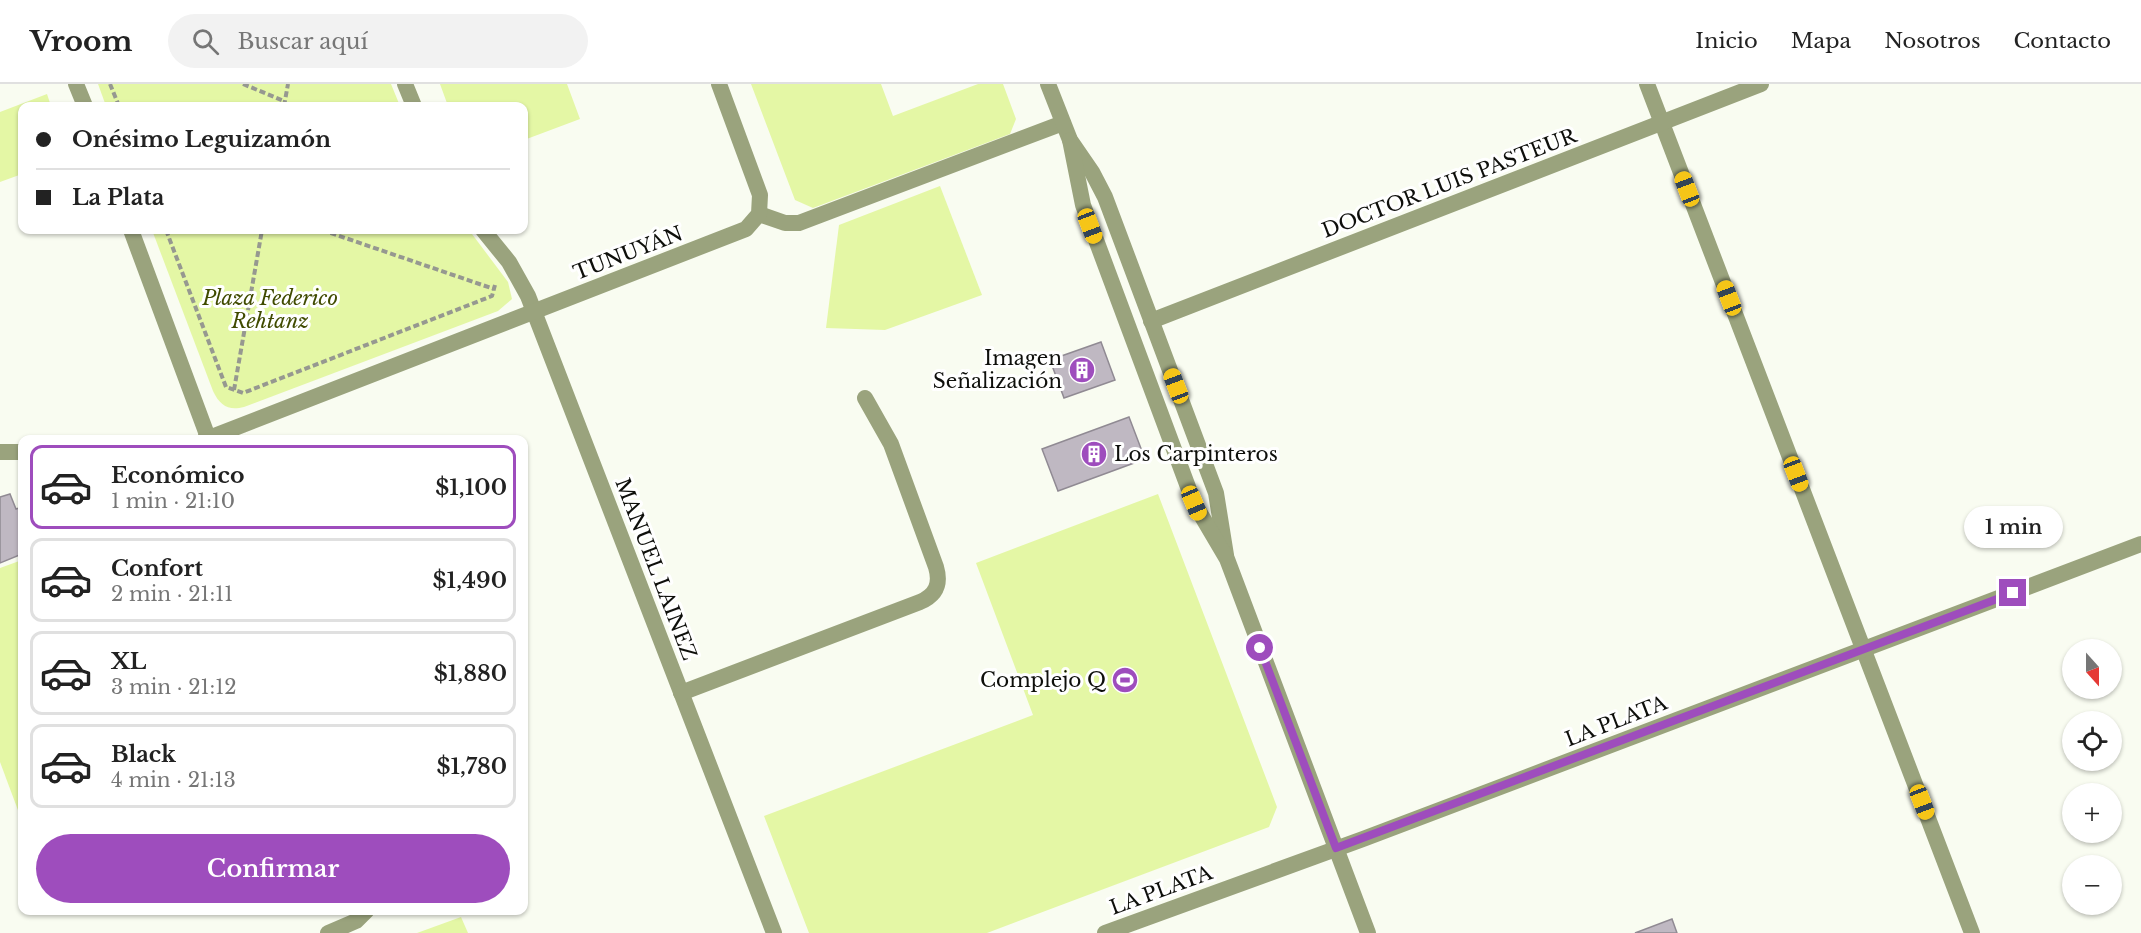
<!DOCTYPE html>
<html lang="es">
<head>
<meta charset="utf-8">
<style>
	body { margin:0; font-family:"Libre Baskerville",serif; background:#f2f2f2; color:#222; height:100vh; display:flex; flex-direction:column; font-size:22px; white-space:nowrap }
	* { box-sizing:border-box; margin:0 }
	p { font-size:20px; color:#767676 }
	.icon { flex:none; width:33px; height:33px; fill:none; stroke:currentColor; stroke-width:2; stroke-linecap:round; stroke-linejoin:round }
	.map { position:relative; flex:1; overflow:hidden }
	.drawer { position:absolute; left:18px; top:351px; width:510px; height:480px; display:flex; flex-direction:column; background:#fff; border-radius:12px; box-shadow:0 2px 4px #0004 }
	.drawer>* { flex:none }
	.top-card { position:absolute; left:18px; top:18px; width:510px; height:132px; border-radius:12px; box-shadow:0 2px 4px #0004; display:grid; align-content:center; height:132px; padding:0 18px; background:#fff }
	.needle { width:39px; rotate:159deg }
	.controls { position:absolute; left:2062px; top:555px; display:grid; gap:12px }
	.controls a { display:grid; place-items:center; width:60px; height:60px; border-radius:50%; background:#fff; box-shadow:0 2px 4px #0004; font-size:30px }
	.end { position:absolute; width:27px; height:27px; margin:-14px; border:8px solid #9e4dbd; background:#fff; box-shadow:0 0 0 3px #fff }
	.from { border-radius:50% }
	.bubble { position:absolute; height:42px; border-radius:21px; background:#fff; box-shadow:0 2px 4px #0004; font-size:20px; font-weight:600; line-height:42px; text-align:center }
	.car { position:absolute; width:18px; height:36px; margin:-18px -9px; border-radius:8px; box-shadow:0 0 4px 2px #0007; background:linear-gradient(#f5c518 24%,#345 0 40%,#f5c518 0 76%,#345 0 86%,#f5c518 0) }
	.top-card b { display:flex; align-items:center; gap:21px; height:57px; font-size:22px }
	.top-card b+b { border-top:2px solid #e0e0e0 }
	.top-card i { width:15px; height:15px; background:#222 }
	ul { padding:10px 0 0; list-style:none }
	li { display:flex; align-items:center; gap:18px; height:84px; margin:0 12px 9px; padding:0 6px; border:3px solid #e0e0e0; border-radius:12px }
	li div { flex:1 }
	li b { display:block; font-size:22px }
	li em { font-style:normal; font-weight:600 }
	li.active { border-color:#9e4dbd }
	li>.icon { width:54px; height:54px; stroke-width:1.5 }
	.primary-button { display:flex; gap:12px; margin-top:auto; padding:12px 18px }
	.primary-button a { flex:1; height:69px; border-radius:36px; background:#9e4dbd; color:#fff; font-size:24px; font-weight:600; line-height:69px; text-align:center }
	header { display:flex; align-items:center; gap:36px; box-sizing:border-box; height:84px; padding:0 30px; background:#fff; border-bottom:2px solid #e0e0e0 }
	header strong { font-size:28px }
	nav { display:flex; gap:33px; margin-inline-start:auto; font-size:21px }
	.search { width:420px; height:54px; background:#f2f2f2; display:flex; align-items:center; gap:15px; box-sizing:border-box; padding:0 21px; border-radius:33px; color:#767676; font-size:22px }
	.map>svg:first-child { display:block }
	.green { fill:#e4f7a5 }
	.building { fill:#bfb8c2; stroke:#908a93; stroke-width:1.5 }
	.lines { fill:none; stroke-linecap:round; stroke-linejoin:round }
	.path { stroke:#969890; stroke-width:4; stroke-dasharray:6 3; stroke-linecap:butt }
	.pedestrian { stroke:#9aa37d; stroke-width:16 }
	.minor { stroke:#9aa37d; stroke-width:16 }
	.tertiary { stroke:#9aa37d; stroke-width:16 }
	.route { stroke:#9e4dbd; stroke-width:8 }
	.labels { text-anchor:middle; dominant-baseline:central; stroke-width:6; stroke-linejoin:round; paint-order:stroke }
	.street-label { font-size:20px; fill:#0e0f0b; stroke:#fff }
	.park-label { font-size:20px; font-style:italic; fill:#404b00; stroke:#fff }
	.poi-label { font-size:20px; fill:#0e0f0b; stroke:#fff; text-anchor:end }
</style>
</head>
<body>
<header>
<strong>Vroom</strong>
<div class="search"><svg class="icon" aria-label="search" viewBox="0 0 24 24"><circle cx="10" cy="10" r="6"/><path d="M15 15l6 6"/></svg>Buscar aquí</div>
<nav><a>Inicio</a><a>Mapa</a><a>Nosotros</a><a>Contacto</a></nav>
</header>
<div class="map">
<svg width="2141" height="849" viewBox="0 0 2141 849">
	<rect width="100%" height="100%" fill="#f9fcf1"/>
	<g class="green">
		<polygon points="98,0 391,0 400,22 106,22"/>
		<polygon points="440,0 567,0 580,35 524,56 524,22 448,22"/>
		<polygon points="751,0 881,0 893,32 978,0 1003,0 1016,35 1010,50 813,124 795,116"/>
		<polygon points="47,10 51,22 22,22 22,90 0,98 0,28"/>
		<polygon points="940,102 982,211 885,246 826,244 839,141"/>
		<path d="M152,146H469L508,198L512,215L498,227L244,323C229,327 220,322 213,307Z"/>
		<polygon points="1158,410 1277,723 1269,743 987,849 809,849 764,732 1033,631 976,479"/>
		<polygon points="22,476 22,737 0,678 0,484"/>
		<polygon points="461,833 468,849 417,849"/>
	</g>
	<g class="building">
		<polygon points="1101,258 1115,296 1064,314 1050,276"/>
		<polygon points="1129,333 1145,375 1058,407 1042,365"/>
		<polygon points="10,410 16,425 22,423 22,470 0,479 0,413"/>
		<polygon points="1672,835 1677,849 1635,849"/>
	</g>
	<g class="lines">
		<g class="path">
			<polyline points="110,0 119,22"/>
			<polyline points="243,0 284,17"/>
			<polyline points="284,22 288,0"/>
			<polyline points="166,146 226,303 243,309 492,212 495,201"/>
			<polyline points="322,146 494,205"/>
			<polyline points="234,306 262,146"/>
		</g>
		<polyline class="pedestrian" points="759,130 785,139 799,139 1063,39"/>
		<g class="minor">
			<polyline points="76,0 85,22"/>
			<polyline points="405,0 414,22"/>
			<polyline points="1647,0 1972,849"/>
			<polyline points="131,146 209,356"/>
			<polyline points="483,146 509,178 528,212 774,849"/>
			<polyline points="1151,237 1761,0"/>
			<polyline points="204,356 746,145 759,130 760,111 719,0"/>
			<polyline points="0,368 22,368"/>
			<path d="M681,609L920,518C936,511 941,500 936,483L891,360L865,314"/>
			<polyline points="328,849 356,837 367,826"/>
			<polyline points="1105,849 1363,755 2141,460"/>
		</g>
		<g class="tertiary">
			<polyline points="1048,0 1070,56 1092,88 1105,113 1216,409 1226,471"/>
			<polyline points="1070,56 1083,121 1194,419 1227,475 1368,849"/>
		</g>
	</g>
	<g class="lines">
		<polyline class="route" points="1260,564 1336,764 2013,509"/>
	</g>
	<defs>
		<symbol id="building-disc" viewBox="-11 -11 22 22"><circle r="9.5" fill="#9e4dbd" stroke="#fff"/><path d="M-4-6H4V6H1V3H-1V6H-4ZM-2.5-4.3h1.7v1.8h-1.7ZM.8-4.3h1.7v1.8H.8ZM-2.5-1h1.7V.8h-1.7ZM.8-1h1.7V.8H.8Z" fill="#fff"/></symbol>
		<symbol id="stadium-disc" viewBox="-11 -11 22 22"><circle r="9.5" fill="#9e4dbd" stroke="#fff"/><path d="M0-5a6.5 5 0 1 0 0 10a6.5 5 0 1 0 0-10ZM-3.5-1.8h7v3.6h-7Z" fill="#fff"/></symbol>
	</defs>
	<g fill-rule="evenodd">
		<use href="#building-disc" x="1067" y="271" width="30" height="30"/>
		<use href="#building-disc" x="1079" y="355" width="30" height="30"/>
		<use href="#stadium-disc" x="1110" y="581" width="30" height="30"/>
	</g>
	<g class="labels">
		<g class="street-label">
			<text transform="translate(1449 99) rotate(-21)">DOCTOR LUIS PASTEUR</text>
			<text transform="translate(628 169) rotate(-21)">TUNUYÁN</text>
			<text transform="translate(656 485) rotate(69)">MANUEL LAINEZ</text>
			<text transform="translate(1616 637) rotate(-21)">LA PLATA</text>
			<text transform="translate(1161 806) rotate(-20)">LA PLATA</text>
		</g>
		<g class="park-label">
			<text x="270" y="214">Plaza Federico<tspan x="270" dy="23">Rehtanz</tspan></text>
		</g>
		<g class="poi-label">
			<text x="1062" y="274">Imagen<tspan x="1062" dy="23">Señalización</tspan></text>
			<text x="1114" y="370" text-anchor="start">Los Carpinteros</text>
			<text x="1106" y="596">Complejo Q</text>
		</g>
	</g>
</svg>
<div class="controls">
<a><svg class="needle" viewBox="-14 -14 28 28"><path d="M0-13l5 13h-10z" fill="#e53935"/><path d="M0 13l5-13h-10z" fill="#767676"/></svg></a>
<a><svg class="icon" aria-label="locate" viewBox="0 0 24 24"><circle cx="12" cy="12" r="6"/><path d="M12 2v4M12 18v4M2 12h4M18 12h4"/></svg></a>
<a>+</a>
<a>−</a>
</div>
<i class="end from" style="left:1260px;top:564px"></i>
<i class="end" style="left:2013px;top:509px"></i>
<div class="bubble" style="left:1964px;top:422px;width:99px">1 min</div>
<i class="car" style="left:1687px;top:105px;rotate:339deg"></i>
<i class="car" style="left:1090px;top:142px;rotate:159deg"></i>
<i class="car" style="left:1729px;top:214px;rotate:339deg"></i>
<i class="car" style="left:1176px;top:302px;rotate:339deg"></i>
<i class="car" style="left:1796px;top:390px;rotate:159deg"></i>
<i class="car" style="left:1194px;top:419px;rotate:157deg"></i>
<i class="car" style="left:1922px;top:718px;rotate:159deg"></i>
<div class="top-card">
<b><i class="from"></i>Onésimo Leguizamón</b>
<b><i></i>La Plata</b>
</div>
<section class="drawer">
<ul>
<li class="active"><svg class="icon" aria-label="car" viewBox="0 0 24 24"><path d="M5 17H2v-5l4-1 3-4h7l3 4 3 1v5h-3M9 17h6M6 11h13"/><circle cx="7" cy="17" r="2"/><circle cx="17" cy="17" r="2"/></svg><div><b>Económico</b><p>1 min · 21:10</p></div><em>$1,100</em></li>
<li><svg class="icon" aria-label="car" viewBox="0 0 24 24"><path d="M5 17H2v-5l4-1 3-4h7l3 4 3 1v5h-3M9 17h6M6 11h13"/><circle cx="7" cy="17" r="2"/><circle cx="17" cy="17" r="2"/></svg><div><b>Confort</b><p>2 min · 21:11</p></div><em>$1,490</em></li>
<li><svg class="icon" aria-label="car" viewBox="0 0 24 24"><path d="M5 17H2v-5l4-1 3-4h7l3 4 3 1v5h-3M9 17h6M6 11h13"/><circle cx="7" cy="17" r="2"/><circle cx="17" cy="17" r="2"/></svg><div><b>XL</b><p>3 min · 21:12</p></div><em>$1,880</em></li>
<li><svg class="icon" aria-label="car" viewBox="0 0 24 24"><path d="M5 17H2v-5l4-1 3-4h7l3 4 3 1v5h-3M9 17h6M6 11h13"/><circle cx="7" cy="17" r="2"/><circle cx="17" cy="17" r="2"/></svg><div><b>Black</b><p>4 min · 21:13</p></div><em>$1,780</em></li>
</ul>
<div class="primary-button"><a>Confirmar</a></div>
</section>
</div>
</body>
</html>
